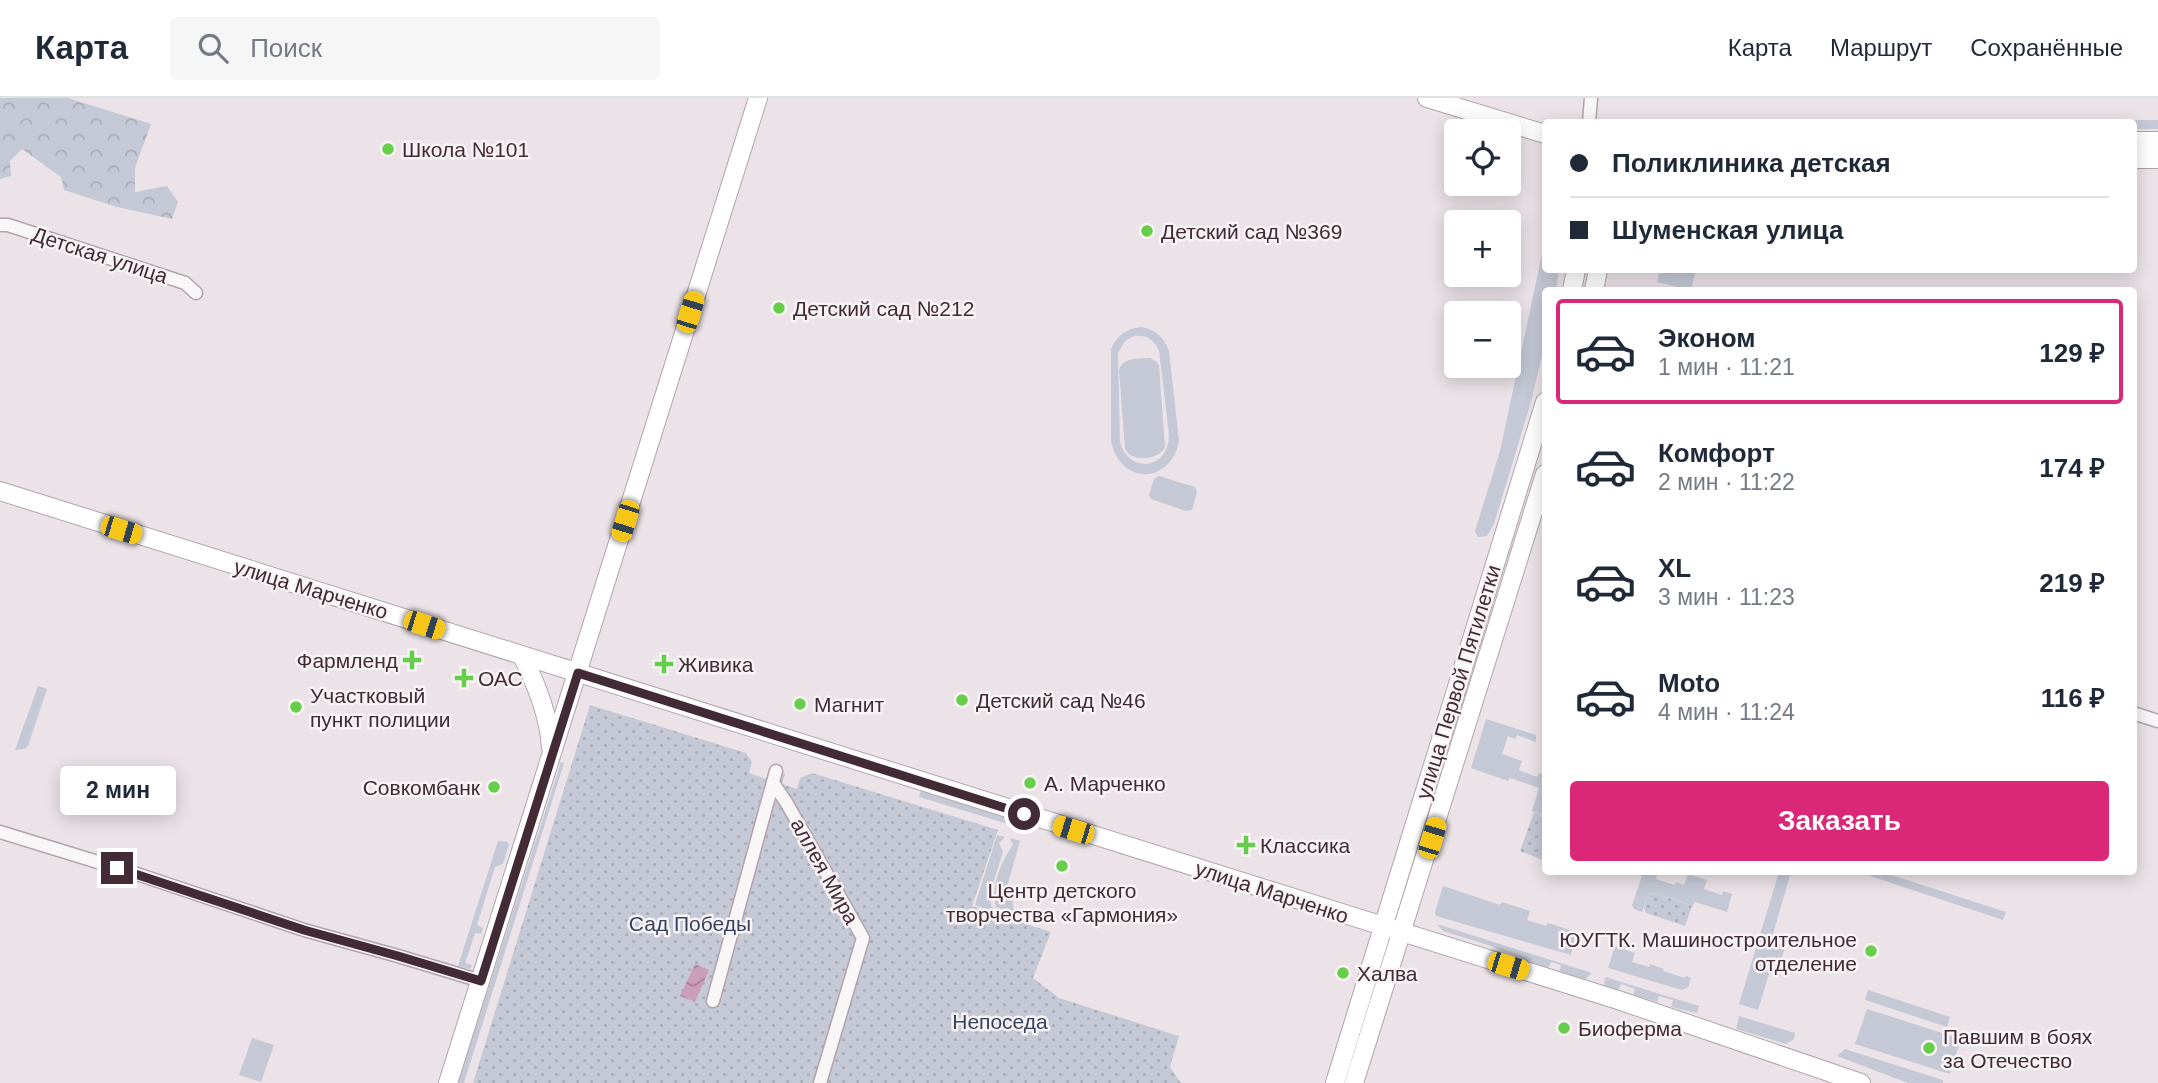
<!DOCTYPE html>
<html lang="ru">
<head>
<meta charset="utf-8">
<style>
	body { margin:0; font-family:Arial,sans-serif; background:#f6f6f7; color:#1f2937; height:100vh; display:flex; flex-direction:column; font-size:26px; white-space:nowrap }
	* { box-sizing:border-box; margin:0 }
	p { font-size:23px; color:#747a83 }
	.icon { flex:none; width:38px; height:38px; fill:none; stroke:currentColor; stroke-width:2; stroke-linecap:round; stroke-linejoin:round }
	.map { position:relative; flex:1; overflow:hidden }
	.details { position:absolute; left:1542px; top:189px; width:595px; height:588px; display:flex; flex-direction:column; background:#fff; border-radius:7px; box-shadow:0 4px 18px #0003 }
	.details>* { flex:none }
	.hud { position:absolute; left:1542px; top:21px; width:595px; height:154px; border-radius:7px; box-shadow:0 4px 18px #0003; display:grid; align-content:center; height:154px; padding:0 28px; background:#fff }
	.buttons { position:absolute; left:1444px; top:21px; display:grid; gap:14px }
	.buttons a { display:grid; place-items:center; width:77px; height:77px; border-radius:7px; background:#fff; box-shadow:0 4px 18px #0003; font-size:35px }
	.end { position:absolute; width:32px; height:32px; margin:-16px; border:9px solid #432b35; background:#fff; box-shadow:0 0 0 4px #fff }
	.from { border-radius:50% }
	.bubble { position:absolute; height:49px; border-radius:7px; background:#fff; box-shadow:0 4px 18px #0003; font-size:23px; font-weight:800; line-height:49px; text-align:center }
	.car { position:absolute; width:21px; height:42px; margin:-21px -10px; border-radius:9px; box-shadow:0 0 5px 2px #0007; background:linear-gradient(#f5c518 24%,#345 0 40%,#f5c518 0 76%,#345 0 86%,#f5c518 0) }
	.hud b { display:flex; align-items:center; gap:24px; height:66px; font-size:26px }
	.hud b+b { border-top:2px solid #e0e1e3 }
	.hud i { width:18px; height:18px; background:#1f2937 }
	ul { padding:12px 0 0; list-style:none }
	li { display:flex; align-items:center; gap:21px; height:105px; margin:0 14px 10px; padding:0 14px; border:4px solid transparent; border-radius:7px }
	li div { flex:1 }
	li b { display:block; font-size:26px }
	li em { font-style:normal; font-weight:800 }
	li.on { border-color:#db2777 }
	li>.icon { width:63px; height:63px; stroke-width:1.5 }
	.primary-button { display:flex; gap:14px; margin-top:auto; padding:14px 28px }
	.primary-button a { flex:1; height:80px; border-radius:7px; background:#db2777; color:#fff; font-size:28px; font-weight:800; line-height:80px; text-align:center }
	header { display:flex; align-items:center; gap:42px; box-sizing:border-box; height:98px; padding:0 35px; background:#fff; border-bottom:2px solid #e0e1e3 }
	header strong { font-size:33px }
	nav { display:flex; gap:38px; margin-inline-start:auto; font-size:24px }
	.search { width:490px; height:63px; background:#f6f6f7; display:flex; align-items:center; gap:18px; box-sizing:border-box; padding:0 24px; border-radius:7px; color:#747a83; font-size:26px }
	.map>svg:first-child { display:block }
	.green { fill:#c4c9d5; fill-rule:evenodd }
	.forest { fill:url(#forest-crowns) }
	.park { fill:url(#park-dots) }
	.water { fill:url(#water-waves) }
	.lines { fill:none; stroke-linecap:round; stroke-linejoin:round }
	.street-casing { stroke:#b2a4aa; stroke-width:15 }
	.secondary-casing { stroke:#b2a4aa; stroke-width:20 }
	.street { stroke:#f9f6f7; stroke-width:12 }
	.secondary { stroke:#fff; stroke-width:18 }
	.route { stroke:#432b35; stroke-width:9 }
	.poi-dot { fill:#66ce4a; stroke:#f8f3f5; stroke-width:2.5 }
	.labels { text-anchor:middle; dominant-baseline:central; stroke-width:5; stroke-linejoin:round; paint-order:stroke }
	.poi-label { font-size:21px; fill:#432b35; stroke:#f8f3f5; text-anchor:start }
	.street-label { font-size:21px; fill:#432b35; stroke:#f8f3f5 }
	.park-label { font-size:21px; fill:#38425f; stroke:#f8f3f5 }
</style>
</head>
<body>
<header>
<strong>Карта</strong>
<div class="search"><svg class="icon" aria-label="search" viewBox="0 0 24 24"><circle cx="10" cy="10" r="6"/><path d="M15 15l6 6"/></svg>Поиск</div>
<nav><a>Карта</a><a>Маршрут</a><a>Сохранённые</a></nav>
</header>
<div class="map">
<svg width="2158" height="985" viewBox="0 0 2158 985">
	<defs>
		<pattern id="forest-crowns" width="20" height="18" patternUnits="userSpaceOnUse" patternTransform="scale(1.75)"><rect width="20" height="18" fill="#c4c9d5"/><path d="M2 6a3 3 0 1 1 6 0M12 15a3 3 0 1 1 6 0" fill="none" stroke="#aaadb7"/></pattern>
		<pattern id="park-dots" width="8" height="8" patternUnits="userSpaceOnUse" patternTransform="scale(1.75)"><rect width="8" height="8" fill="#c4c9d5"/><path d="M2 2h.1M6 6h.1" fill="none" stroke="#aaadb7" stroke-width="1.8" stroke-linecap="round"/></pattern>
		<pattern id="water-waves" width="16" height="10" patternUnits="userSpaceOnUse" patternTransform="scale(1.75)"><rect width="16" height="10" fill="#ca9eb6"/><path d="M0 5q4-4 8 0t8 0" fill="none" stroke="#a68195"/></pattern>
	</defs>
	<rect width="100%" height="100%" fill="#ebe3e7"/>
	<g class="green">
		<polygon points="2158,22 2158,31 2133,31 2133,24 1671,23"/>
		<polygon points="1545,142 1545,172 1559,172 1556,192 1545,192 1545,245 1531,304 1494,426 1487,438 1478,439 1475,433 1500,353"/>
		<polygon points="1660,172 1696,172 1691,192 1657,184"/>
		<path d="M1141,229C1156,232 1164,239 1169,253L1179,342C1172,387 1119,388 1111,342V251C1117,237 1126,231 1141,229ZM1134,238C1146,237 1153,241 1159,252L1169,337C1169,371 1129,377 1120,344L1118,255L1125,243Z"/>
		<path d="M1150,260L1157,264L1159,268L1165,349C1159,362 1132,365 1125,351L1119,272C1123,259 1138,261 1150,260Z"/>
		<polygon points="1159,378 1195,389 1197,394 1192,412 1186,413 1151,401 1149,397 1154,381"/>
		<polygon points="38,588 47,591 28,648 25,651 15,652"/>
		<polygon points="1486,621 1536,637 1536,644 1517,637 1515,641 1508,638 1502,656 1522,663 1519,672 1537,679 1539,675 1545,677 1545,718 1532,713 1539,690 1510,680 1508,683 1471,670"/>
		<polygon points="561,664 564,665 464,985 458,985"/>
		<polygon points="921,693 1027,726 1025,731 919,699"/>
		<polygon points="997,737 1005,739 999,745 1003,754 990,795 991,807 996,815 975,807"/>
		<path d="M1010,740L1020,743L1007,789L1008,795L1012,798L1014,816L996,809C990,790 1002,761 1013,747Z"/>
		<polygon points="498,743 507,744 509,746 503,766 495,769 477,827 483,830 481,836 475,835 465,865 472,867 470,871 458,868"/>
		<polygon points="1635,774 1658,774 1656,781 1675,787 1676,784 1684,787 1688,776 1707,782 1704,791 1722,797 1723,793 1732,796 1727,814 1695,804 1693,808 1654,795 1648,796 1642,814 1634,811 1632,807 1642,778"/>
		<polygon points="1779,774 1791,774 1773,836 1788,841 1780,865 1773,863 1758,912 1739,906"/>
		<polygon points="1858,774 1882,774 2006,814 2003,822"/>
		<polygon points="1443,788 1500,807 1502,804 1530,813 1527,822 1546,828 1548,825 1576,834 1571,857 1436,818 1435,814"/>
		<polygon points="1437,826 1592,875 1585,881 1559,874 1561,867 1551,864 1548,871 1488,847 1443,833"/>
		<polygon points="1615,848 1635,855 1632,864 1649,869 1650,866 1664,871 1663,873 1685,880 1686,878 1691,880 1688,889 1682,892 1608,870"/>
		<polygon points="1605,879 1699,908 1697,915 1671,909 1673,902 1659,898 1657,904 1633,897 1635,891 1621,886 1618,893 1604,887"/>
		<polygon points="1868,892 1950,919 1947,929 1865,902"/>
		<polygon points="1867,911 1961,941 1950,976 1855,946"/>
		<polygon points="1739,918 1795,935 1794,941 1786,946 1736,931"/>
		<polygon points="252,940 274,947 261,984 239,977"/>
		<polygon points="1845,951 1943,982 1943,985 1908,985 1837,958"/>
	</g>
	<polygon class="forest" points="0,0 68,0 151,26 135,70 135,94 167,88 178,104 172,121 117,109 64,92 61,79 22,51 10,63 11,78 0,81"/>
	<g class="park">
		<polygon points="590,607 746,655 752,664 749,675 766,681 770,671 785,676 782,686 797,691 800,680 812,675 998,732 972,808 1051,834 1033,880 1059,900 1179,938 1170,969 1181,985 473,985"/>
		<polygon points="1534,714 1545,719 1545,763 1520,753"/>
		<polygon points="1654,795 1692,808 1685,828 1646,815 1644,810 1648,796"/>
	</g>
	<polygon class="water" points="695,866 709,872 695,904 680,898"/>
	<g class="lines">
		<defs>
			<g id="street">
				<polyline points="1589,24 1591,0"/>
				<polyline points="0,127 8,127 185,185 196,195"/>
				<polyline points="2133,615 2158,623"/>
				<polyline points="773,685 786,704 863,840 820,985"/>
				<polyline points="0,734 140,777 304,832 398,858 481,883"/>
				<polyline points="713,903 776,673"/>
			</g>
			<g id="secondary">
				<polyline points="1427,0 1545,36"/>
				<polyline points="2133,43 2158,43"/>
				<polyline points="2133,61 2158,61"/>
				<polyline points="1572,192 1576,172"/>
				<polyline points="1594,192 1598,172"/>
				<polyline points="0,393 1618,902 1861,985"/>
				<path d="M522,558C537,587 549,617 551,650"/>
				<polyline points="448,985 758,0"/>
				<polyline points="1335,985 1545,304"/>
				<polyline points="1354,985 1545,376"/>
			</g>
		</defs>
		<use href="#street" class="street-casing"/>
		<use href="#secondary" class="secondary-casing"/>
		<use href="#street" class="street"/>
		<use href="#secondary" class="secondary"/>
	</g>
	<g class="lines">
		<polyline class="route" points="117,770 304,832 398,858 481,883 578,575 1024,716"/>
	</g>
	<g class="poi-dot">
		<circle cx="388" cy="51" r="7"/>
		<circle cx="1147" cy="133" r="7"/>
		<circle cx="779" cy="210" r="7"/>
		<path d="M408.5 551.5h7v7h7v7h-7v7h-7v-7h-7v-7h7z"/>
		<path d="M660.5 555.5h7v7h7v7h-7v7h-7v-7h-7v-7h7z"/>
		<path d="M460.5 569.5h7v7h7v7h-7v7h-7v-7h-7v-7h7z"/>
		<circle cx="962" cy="602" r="7"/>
		<circle cx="800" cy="606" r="7"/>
		<circle cx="296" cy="609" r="7"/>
		<circle cx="1030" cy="685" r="7"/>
		<circle cx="494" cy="689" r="7"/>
		<path d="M1242.5 736.5h7v7h7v7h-7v7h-7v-7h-7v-7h7z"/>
		<circle cx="1062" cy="768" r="7"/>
		<circle cx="1871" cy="853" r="7"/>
		<circle cx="1343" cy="875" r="7"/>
		<circle cx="1564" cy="930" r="7"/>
		<circle cx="1929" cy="950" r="7"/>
	</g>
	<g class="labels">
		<g class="poi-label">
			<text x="402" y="51">Школа №101</text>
			<text x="1161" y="133">Детский сад №369</text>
			<text x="793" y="210">Детский сад №212</text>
			<text x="398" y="562" text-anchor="end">Фармленд</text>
			<text x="678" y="566">Живика</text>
			<text x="478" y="580">ОАС</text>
			<text x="310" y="597">Участковый<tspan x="310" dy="24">пункт полиции</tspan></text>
			<text x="976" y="602">Детский сад №46</text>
			<text x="814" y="606">Магнит</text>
			<text x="1044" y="685">А. Марченко</text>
			<text x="480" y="689" text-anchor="end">Совкомбанк</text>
			<text x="1260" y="747">Классика</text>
			<text x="1062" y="792" text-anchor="middle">Центр детского<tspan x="1062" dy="24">творчества «Гармония»</tspan></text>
			<text x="1857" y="841" text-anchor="end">ЮУГТК. Машиностроительное<tspan x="1857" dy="24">отделение</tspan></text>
			<text x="1357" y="875">Халва</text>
			<text x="1578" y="930">Биоферма</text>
			<text x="1943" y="938">Павшим в боях<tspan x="1943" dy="24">за Отечество</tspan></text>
		</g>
		<g class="street-label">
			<text transform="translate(100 157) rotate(18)">Детская улица</text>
			<text transform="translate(311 491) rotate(17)">улица Марченко</text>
			<text transform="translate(1458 584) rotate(-73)">улица Первой Пятилетки</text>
			<text transform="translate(825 773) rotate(61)">аллея Мира</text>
			<text transform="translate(1272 794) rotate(18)">улица Марченко</text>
		</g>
		<g class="park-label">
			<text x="690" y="825">Сад Победы</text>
			<text x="1000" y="923">Непоседа</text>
		</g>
	</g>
</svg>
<div class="buttons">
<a><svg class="icon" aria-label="locate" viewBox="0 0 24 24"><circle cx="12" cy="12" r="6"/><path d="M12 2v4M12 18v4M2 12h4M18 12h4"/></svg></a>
<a>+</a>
<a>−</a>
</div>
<i class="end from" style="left:1024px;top:716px"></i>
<i class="end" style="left:117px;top:770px"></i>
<div class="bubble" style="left:60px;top:668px;width:116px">2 мин</div>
<i class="car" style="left:690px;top:214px;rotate:17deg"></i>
<i class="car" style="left:625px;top:423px;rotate:197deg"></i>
<i class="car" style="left:121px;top:432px;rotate:107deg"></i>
<i class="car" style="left:424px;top:527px;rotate:108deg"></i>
<i class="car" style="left:1073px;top:732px;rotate:287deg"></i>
<i class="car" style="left:1432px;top:740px;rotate:17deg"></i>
<i class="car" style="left:1508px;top:868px;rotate:107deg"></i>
<div class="hud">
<b><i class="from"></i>Поликлиника детская</b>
<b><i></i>Шуменская улица</b>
</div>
<section class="details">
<ul>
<li class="on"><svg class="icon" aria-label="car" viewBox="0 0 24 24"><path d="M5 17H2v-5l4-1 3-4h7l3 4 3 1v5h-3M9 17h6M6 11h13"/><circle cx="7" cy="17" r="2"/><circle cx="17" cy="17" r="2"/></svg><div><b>Эконом</b><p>1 мин · 11:21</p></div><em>129 ₽</em></li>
<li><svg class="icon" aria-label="car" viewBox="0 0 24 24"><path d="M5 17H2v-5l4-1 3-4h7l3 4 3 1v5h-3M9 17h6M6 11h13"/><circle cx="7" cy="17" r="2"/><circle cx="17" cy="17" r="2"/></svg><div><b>Комфорт</b><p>2 мин · 11:22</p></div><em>174 ₽</em></li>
<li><svg class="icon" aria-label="car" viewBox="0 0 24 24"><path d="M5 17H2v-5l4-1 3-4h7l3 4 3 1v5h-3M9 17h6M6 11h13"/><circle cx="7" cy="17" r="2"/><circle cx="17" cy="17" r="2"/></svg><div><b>XL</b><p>3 мин · 11:23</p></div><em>219 ₽</em></li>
<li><svg class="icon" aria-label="car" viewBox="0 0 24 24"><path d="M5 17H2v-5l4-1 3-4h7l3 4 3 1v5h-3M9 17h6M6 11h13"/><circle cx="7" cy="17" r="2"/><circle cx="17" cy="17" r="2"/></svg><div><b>Moto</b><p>4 мин · 11:24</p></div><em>116 ₽</em></li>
</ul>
<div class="primary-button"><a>Заказать</a></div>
</section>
</div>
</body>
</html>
